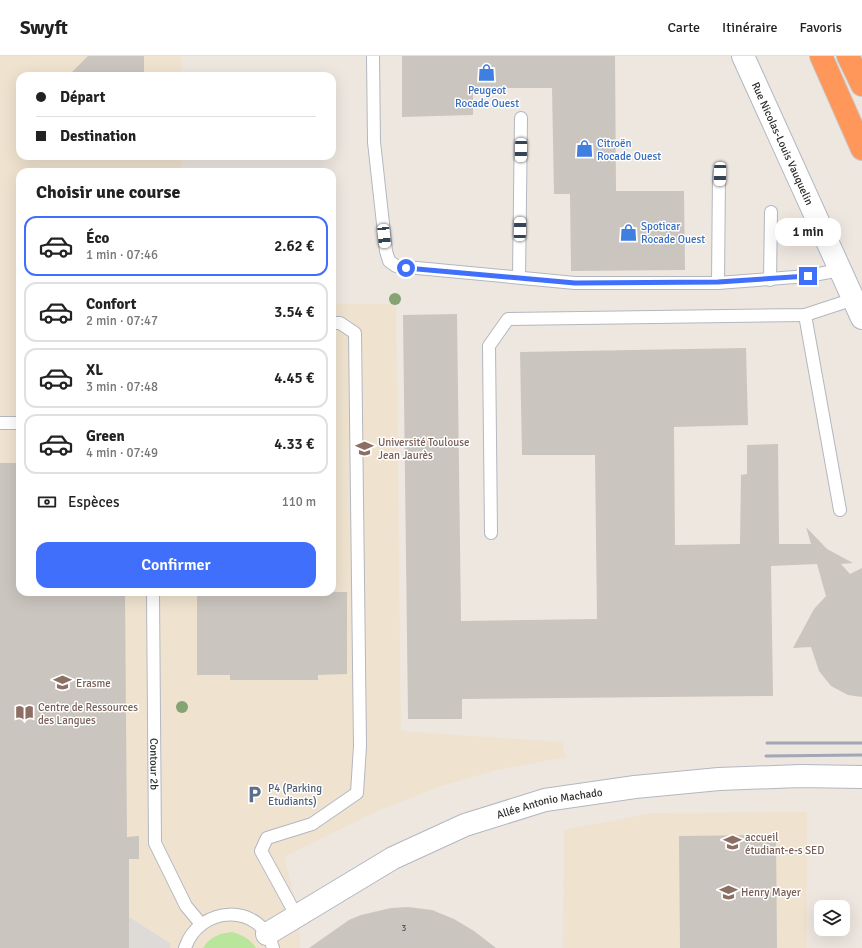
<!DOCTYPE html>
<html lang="fr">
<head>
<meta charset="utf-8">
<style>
	body { margin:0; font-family:Signika,sans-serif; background:#f6f6f6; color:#222; height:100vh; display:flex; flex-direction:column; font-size:15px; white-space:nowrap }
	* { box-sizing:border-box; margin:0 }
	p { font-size:13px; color:#767676 }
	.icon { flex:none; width:22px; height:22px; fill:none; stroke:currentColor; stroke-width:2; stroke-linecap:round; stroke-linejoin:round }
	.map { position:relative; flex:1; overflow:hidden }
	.panel { position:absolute; left:16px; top:112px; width:320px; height:428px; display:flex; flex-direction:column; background:#fff; border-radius:12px; box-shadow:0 4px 16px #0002 }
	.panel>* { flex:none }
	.guide { position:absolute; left:16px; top:16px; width:320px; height:88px; border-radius:12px; box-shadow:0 4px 16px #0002; display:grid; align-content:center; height:88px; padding:0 20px; background:#fff }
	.buttons { position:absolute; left:814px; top:844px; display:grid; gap:8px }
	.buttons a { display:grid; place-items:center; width:36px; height:36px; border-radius:8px; background:#fff; box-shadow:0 4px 16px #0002; font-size:20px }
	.end { position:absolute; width:18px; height:18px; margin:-9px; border:5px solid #406ffb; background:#fff; box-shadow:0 0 0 2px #fff }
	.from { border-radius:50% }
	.bubble { position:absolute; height:28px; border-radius:12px; background:#fff; box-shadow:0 4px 16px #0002; font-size:13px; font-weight:600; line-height:28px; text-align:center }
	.car { position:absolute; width:12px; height:24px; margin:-12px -6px; border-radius:5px; box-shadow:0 0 3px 1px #0007; background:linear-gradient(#fff 24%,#345 0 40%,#fff 0 76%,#345 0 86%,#fff 0) }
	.guide b { display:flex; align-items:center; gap:14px; height:38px; font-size:15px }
	.guide b+b { border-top:1px solid #e0e0e0 }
	.guide i { width:10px; height:10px; background:#222 }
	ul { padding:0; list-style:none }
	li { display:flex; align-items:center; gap:12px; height:60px; margin:0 8px 6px; padding:0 12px; border:2px solid #e0e0e0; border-radius:12px }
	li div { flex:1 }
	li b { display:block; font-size:15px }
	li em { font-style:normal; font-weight:600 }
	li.active { border-color:#406ffb }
	li>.icon { width:36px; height:36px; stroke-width:1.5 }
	h2 { padding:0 20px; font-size:18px; line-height:48px }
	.pay { display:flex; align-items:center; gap:10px; height:44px; padding:0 20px; font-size:15px }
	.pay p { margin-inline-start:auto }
	.button { display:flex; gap:8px; margin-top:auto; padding:8px 20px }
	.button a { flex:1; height:46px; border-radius:12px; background:#406ffb; color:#fff; font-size:16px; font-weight:600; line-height:46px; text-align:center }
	header { display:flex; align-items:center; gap:24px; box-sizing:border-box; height:56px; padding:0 20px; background:#fff; border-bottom:1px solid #e0e0e0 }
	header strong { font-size:19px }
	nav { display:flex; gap:22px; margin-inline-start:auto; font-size:14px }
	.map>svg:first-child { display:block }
	.education { fill:#efe3cf }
	.green { fill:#bae59c }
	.plaza { fill:#dedad7 }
	.building { fill:#cac5be }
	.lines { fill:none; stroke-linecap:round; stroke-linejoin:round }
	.service-casing { stroke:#b3b7c0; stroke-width:14 }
	.minor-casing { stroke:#b3b7c0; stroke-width:24 }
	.tertiary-casing { stroke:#b3b7c0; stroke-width:24 }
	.motorway-casing { stroke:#c8c8c8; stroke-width:24 }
	.service { stroke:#fff; stroke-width:12 }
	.minor { stroke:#fff; stroke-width:22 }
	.tertiary { stroke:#fff; stroke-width:22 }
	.motorway { stroke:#ff975a; stroke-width:22 }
	.rail { stroke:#a2a6b7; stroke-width:3 }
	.tree { fill:#86a374 }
	.route { stroke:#406ffb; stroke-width:5 }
	.labels { text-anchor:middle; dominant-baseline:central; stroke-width:3; stroke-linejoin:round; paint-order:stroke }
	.number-label { font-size:9px; fill:#545351 }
	.shop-label { font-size:11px; fill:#366cbe; stroke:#fff; text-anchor:start }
	.street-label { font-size:11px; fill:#2d2d2d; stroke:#fff }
	.education-label { font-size:11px; fill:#785e54; stroke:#fff; text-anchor:start }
	.service-label { font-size:11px; fill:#4e5e75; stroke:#fff; text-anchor:start }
</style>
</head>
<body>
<header>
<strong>Swyft</strong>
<nav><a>Carte</a><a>Itinéraire</a><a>Favoris</a></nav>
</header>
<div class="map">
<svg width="862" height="892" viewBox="0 0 862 892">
	<rect width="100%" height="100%" fill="#eee7e0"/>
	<g class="education">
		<polygon points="0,0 181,0 181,20 20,20 20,100 181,100 181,116 20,116 20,536 332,536 332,248 396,248 401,675 562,686 566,701 493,715 442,730 377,755 284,801 299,857 300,892 0,892"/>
		<polygon points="807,756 807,892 563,892 564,774 651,757"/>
	</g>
	<path class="green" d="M233,876C244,880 250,883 256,892H203C210,880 221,877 233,876Z"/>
	<polygon class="plaza" points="129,861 171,888 170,892 129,892"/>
	<g class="building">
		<polygon points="88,0 144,0 144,20 68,20"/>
		<polygon points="402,0 615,0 616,135 684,135 685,214 571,215 570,138 554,138 552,32 473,32 473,59 402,61"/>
		<polygon points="457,258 461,565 597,563 595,399 522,399 520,296 746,292 748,369 674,371 675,489 740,488 741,419 747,418 747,389 778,388 779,488 811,488 806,471 827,493 853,507 841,508 850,518 862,512 862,641 848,639 831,630 819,615 811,591 793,592 814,553 826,540 817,508 771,510 773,640 462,643 462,663 408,663 403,259"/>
		<polygon points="0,407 20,407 20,536 125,536 127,781 139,780 139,803 129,803 129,892 0,892"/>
		<polygon points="197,536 347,536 347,618 318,619 318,624 230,624 230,619 197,619"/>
		<polygon points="776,779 777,892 680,892 679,780"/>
		<polygon points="408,851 432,854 454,863 474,875 496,892 309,892 349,864 361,859 391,852"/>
	</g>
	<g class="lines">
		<defs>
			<g id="service">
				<polyline points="373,0 374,86 386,195 389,205 396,210 575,227 718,227 808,220 840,214"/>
				<polyline points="519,221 521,62"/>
				<polyline points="770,224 771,156"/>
				<polyline points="718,227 719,118"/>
				<polyline points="805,259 840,454"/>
				<polyline points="0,367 20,367"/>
				<polyline points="491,477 489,290 508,263 805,259 854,243"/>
				<path id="s1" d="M153,536L155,787L186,850L201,868"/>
				<polyline points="296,859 261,795 267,782 312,768 357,737 360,690 355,277 340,267 332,267"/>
				<path d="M185,892C199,849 261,846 273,892"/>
			</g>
			<g id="minor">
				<path id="s2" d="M267,878L393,802L465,769L545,744L635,731L719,723L800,720L862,721"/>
			</g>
			<g id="tertiary">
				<path id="s3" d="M743,0L862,262"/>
			</g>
			<g id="motorway">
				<polyline points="821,0 862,93"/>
				<polyline points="848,0 862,29"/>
			</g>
		</defs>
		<use href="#service" class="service-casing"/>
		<use href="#minor" class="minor-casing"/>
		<use href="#tertiary" class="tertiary-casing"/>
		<use href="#motorway" class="motorway-casing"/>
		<use href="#service" class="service"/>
		<use href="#minor" class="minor"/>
		<use href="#tertiary" class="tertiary"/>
		<use href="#motorway" class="motorway"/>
		<g class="rail">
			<polyline points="767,687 862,687"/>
			<polyline points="766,700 862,699"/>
		</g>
	</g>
	<g class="tree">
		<circle cx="395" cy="243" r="6"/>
		<circle cx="182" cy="651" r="6"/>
	</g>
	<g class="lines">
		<polyline class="route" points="406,212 575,227 718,226 808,220"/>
	</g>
	<defs>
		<symbol id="shop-bare" viewBox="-9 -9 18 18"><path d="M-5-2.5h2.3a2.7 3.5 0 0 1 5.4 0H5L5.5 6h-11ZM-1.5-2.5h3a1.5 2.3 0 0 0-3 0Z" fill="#3f7fe0" stroke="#fff" stroke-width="2.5" paint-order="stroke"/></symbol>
		<symbol id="university-bare" viewBox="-9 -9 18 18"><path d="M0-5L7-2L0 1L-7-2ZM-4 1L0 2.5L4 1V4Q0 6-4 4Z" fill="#8d6e63" stroke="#fff" stroke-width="2.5" paint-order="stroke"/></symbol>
		<symbol id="library-bare" viewBox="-9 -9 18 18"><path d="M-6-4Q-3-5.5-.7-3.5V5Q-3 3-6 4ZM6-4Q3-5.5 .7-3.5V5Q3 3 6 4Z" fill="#8d6e63" stroke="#fff" stroke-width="2.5" paint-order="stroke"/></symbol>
		<symbol id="parking-bare" viewBox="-9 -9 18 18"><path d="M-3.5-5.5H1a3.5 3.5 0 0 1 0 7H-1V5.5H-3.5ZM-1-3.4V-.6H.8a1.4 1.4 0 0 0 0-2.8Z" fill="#5c6f8a" stroke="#fff" stroke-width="2.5" paint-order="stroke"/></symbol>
	</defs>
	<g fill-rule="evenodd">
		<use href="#shop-bare" x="474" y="4" width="25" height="25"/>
		<use href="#shop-bare" x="572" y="80" width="25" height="25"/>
		<use href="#shop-bare" x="616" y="164" width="25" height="25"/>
		<use href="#university-bare" x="352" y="380" width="25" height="25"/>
		<use href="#university-bare" x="50" y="614" width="25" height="25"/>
		<use href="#library-bare" x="12" y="644" width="25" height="25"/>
		<use href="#parking-bare" x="242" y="726" width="25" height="25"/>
		<use href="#university-bare" x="720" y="774" width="25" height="25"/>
		<use href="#university-bare" x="716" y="824" width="25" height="25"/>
	</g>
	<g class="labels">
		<g class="number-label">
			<text x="404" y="872">3</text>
		</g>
		<g class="shop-label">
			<text x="487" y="34" text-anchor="middle">Peugeot<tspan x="487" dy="13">Rocade Ouest</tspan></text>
			<text x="597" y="87">Citroën<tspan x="597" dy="13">Rocade Ouest</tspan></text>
			<text x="641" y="170">Spoticar<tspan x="641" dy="13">Rocade Ouest</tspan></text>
		</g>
		<g class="street-label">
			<text stroke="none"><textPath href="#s3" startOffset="96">Rue Nicolas-Louis Vauquelin</textPath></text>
			<text stroke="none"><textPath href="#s1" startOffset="172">Contour 2b</textPath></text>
			<text stroke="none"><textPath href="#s2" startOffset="314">Allée Antonio Machado</textPath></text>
		</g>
		<g class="education-label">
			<text x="378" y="386">Université Toulouse<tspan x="378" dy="13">Jean Jaurès</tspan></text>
			<text x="76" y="627">Erasme</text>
			<text x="38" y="651">Centre de Ressources<tspan x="38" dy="13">des Langues</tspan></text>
			<text x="745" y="781">accueil<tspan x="745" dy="13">étudiant-e-s SED</tspan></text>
			<text x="741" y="836">Henry Mayer</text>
		</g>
		<g class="service-label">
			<text x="268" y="732">P4 (Parking<tspan x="268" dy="13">Etudiants)</tspan></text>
		</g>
	</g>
</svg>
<div class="buttons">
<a><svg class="icon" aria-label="layers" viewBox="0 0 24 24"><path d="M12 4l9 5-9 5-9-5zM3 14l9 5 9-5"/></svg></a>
</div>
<i class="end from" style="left:406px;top:212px"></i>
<i class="end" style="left:808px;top:220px"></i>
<div class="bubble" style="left:775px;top:162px;width:66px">1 min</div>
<i class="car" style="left:521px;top:94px;rotate:181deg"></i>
<i class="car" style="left:720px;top:118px;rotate:181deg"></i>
<i class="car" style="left:520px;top:173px;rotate:1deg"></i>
<i class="car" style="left:384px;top:180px;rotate:174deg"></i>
<div class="guide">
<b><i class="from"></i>Départ</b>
<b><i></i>Destination</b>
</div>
<section class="panel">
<h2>Choisir une course</h2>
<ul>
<li class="active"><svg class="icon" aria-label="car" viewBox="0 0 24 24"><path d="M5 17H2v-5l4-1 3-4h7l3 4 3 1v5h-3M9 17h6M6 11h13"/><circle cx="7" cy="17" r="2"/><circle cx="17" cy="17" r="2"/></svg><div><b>Éco</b><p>1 min · 07:46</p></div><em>2.62 €</em></li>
<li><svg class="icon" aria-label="car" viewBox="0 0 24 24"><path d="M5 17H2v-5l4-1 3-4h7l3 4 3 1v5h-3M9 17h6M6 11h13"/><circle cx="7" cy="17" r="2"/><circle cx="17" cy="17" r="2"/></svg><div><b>Confort</b><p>2 min · 07:47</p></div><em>3.54 €</em></li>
<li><svg class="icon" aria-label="car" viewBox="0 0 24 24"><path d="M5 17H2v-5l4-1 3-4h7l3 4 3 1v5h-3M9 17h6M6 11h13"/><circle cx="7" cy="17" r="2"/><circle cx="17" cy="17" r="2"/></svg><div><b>XL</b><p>3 min · 07:48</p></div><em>4.45 €</em></li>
<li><svg class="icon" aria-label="car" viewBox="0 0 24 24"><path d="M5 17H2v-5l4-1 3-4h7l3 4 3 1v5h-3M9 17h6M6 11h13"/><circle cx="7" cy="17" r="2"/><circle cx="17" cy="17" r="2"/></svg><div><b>Green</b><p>4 min · 07:49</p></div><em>4.33 €</em></li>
</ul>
<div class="pay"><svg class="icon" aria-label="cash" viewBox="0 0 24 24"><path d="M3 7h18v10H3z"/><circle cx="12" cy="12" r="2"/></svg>Espèces<p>110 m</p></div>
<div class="button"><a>Confirmer</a></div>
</section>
</div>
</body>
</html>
